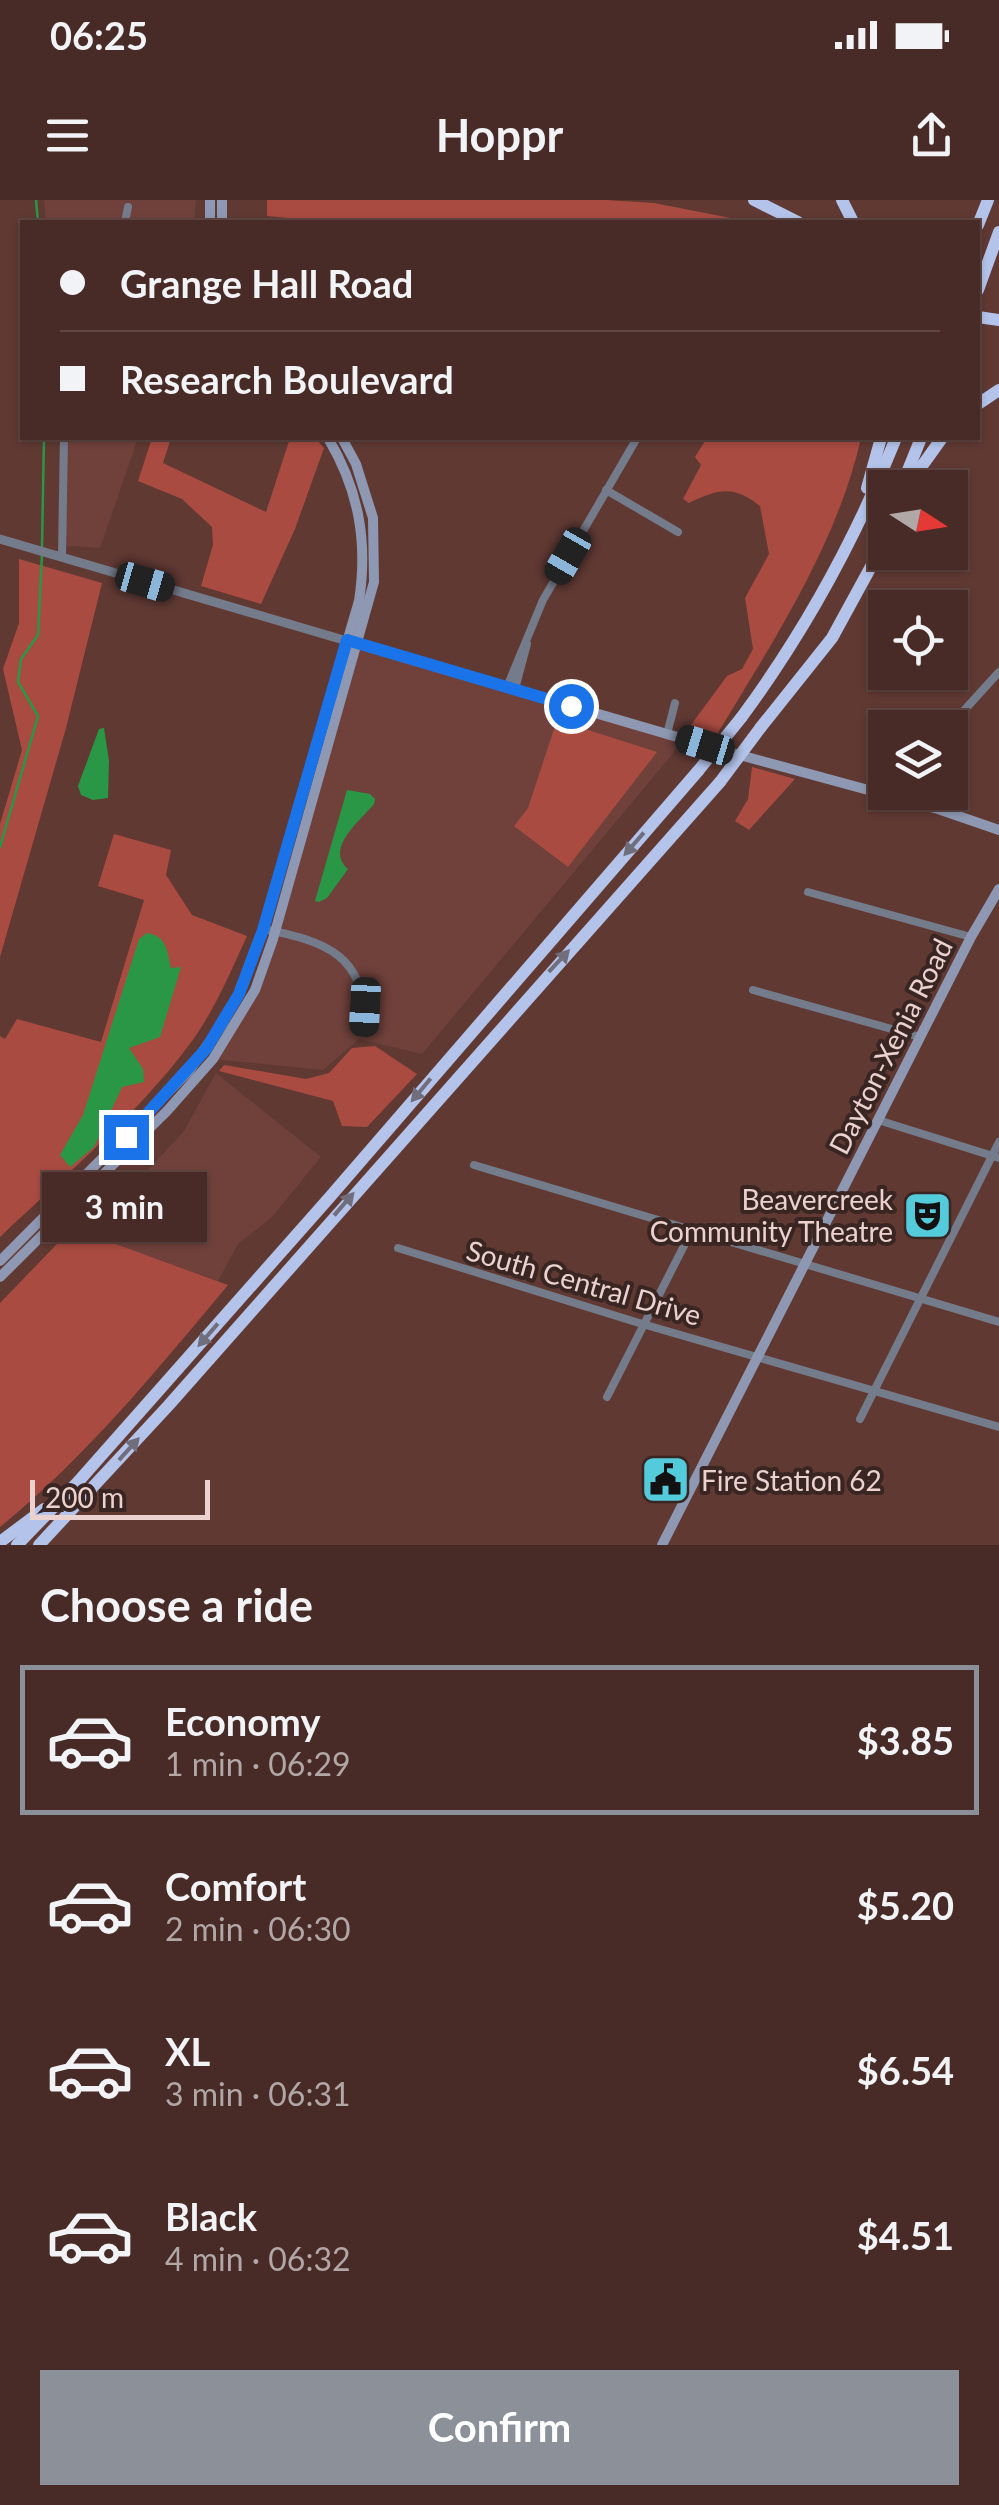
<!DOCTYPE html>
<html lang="en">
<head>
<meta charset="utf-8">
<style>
	body { margin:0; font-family:Lato,sans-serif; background:#523732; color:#f1f3f6; height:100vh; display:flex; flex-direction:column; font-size:38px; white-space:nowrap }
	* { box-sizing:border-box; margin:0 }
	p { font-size:32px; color:#b1a7a7 }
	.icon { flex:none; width:55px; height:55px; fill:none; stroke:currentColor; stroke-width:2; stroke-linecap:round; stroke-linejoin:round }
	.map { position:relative; height:1345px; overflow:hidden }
	.drawer { display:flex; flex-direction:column; background:#482b26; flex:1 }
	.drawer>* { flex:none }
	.banner { position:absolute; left:20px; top:20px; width:960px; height:220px; border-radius:0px; box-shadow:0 2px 8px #0004,0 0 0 2px #604743; display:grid; align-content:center; height:220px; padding:0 40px; background:#482b26 }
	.needle { width:65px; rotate:102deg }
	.controls { position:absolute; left:868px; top:270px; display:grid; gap:20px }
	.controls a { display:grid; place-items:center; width:100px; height:100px; border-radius:0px; background:#482b26; box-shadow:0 2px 8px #0004,0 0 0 2px #604743; font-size:50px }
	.scale { position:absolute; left:30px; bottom:25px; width:180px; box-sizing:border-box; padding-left:10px; border:5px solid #ecd2ce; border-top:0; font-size:28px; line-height:35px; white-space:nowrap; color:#ecd2ce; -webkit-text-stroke:8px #392623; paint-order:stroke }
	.end { position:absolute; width:45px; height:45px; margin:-22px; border:12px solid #1a73e8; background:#fff; box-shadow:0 0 0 5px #fff }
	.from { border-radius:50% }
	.bubble { position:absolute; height:70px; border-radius:0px; background:#482b26; box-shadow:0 2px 8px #0004,0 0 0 2px #604743; font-size:32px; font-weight:700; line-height:70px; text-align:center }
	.car { position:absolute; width:30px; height:60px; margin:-30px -15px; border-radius:12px; box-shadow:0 0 8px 2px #0007; background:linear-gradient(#222 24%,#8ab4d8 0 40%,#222 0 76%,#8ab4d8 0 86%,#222 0) }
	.banner b { display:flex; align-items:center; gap:35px; height:95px; font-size:38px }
	.banner b+b { border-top:2px solid #604743 }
	.banner i { width:25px; height:25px; background:#f1f3f6 }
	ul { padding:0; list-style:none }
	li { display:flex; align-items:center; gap:30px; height:150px; margin:0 20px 15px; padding:0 20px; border:5px solid transparent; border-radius:0px }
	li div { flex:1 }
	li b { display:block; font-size:38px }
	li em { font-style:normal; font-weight:700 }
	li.on { border-color:#8c9099 }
	li>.icon { width:90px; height:90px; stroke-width:1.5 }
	h2 { padding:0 40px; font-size:45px; line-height:120px }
	.cta { display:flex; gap:20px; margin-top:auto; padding:20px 40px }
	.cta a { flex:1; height:115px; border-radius:0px; background:#8c9099; color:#fff; font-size:40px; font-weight:700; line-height:115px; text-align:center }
	.status { display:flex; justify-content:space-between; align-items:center; height:70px; padding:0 50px; background:#482b26; direction:ltr }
	.status svg { height:28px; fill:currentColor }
	header { display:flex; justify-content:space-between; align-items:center; height:130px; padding:0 40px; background:#482b26; font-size:45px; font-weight:700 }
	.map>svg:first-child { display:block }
	.built { fill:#70413b }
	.green { fill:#a94b41 }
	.water { fill:#299746 }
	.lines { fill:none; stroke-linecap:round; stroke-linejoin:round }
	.stream { stroke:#299746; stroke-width:2.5 }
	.minor { stroke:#747b8b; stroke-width:8 }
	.tertiary { stroke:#747b8b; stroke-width:9 }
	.secondary { stroke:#8e98b2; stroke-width:10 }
	.motorway { stroke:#b3c3ea; stroke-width:12 }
	.motorway-bridge { stroke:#b3c3ea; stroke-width:12 }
	.oneway { fill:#706d7d }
	.route { stroke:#1a73e8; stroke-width:12 }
	.labels { text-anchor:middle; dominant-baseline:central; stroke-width:8; stroke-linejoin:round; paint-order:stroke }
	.street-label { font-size:28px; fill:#ecd2ce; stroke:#392623 }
	.poi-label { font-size:28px; fill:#ecd2ce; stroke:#392623; text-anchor:end }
</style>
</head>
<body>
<div class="status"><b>06:25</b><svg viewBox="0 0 49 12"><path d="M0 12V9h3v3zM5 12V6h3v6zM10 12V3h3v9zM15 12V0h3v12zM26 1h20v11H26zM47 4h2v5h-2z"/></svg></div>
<header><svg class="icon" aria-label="menu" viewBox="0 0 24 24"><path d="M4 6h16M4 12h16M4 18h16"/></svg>Hoppr<svg class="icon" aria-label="share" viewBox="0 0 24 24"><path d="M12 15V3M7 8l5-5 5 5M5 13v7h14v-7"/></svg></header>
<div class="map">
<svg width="999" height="1345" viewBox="0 0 999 1345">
	<rect width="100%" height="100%" fill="#603933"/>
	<g class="built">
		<polygon points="44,0 196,0 194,22 46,22"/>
		<polygon points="60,238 138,238 100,348 58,345"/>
		<polygon points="357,443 685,539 422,854 359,839 323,870 213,859 255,790"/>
		<polygon points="216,873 321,957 271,1018 238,1044 218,1081 112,1043 127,993 184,931"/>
	</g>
	<g class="green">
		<polygon points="267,0 606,0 654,3 751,22 330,22 267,16"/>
		<polygon points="152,238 171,238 163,263 266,312 290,238 315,238 324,248 295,329 261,404 201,386 213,345 212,327 182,299 138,281"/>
		<path d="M707,238H861C837,345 772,443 716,536L688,529L727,476L742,469L753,449L745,398L769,354L760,306C733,285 719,289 689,303L683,299L701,265L695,257Z"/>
		<polygon points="19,359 102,383 66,528 0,757 0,624 22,550 3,469 19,423"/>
		<polygon points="557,520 657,552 568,667 514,626 528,608"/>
		<polygon points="752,567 795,579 749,630 735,621 748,599"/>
		<path d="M114,634L171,650L166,675L192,715L247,736C230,773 214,812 189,845C136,916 64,976 0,1037V836L5,839L17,819L101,842L144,700L98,686Z"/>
		<polygon points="375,846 417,874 367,927 342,926 333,901 219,871 224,865 306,879 329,873 352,848"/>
		<path d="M114,985L127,993L113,1043L228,1085C158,1169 86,1257 0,1327V1103Z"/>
	</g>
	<g class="water">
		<polygon points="104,528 109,561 108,598 93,600 81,595 78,586 99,529"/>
		<path d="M347,590L370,594L375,599L374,604C359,622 325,648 348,669L327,698L319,702L315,701Z"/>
		<path d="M147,733C167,736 167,751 171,768L181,767L160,837L129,848L143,869L144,882L122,887L94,947L70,967L60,955L83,915L139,739Z"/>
	</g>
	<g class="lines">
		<g class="stream">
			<polyline points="36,0 38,22"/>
			<polyline points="42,346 44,238"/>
			<polyline points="0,647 38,516 18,482 21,459 38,435 42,354"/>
		</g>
		<g class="minor">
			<polyline points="125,22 128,7"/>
			<polyline points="606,290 678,332"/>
			<polyline points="62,357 64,238"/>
			<polyline points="507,487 543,400 637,238"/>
			<polyline points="515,489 527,444"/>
			<polyline points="948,528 999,472"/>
			<polyline points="667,534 675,503"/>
			<polyline points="808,692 971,737"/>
			<path d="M263,729C326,741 368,756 364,828"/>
			<polyline points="753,790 920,837"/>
			<polyline points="878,920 999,958"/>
			<polyline points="474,965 999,1122"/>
			<polyline points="398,1048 639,1123 999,1227"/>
			<polyline points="607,1197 691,1032"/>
			<polyline points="860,1219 999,942"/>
		</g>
		<polyline class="tertiary" points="0,339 347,441"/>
		<g class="secondary">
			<polyline points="210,0 210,22"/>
			<polyline points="222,22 222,0"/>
			<polyline points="353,442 725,551 938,609 999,630"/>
			<path d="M0,1061L189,871L223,823L239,793L263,729L359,401C368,342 359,290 328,238"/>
			<polyline points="0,1077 167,911 213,859 255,790 273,739 374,382 373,318 356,264 342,238"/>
			<polyline points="662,1345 971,737 999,689"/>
		</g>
		<g class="motorway">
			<polyline points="754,0 798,22"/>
			<polyline points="842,0 853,22"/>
			<polyline points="978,25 988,0"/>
			<polyline points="978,90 999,32"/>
			<polyline points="978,117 999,120"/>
			<polyline points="978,204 999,190"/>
			<polyline points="909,284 942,238"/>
			<polyline points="902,285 921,238"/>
			<polyline points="867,288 881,238"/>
			<polyline points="875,347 885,325"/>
			<path d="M741,518C806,430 856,338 896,238"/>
			<polyline points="761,527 832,438 885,341"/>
			<polyline points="0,1342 44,1309"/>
			<polyline points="17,1345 77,1283 329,998 698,571"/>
			<polyline points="39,1345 168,1206 720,582"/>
		</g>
		<g class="motorway-bridge">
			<polyline points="698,571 741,518"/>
			<polyline points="720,582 761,527"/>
		</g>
	</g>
	<defs><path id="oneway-solid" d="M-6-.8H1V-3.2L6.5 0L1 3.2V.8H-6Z" transform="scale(2.5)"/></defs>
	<g class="oneway">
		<use href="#oneway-solid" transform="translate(634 644) rotate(131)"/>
		<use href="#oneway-solid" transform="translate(559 761) rotate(-47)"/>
		<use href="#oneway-solid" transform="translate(421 890) rotate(130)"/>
		<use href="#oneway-solid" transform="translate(344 1004) rotate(-49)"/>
		<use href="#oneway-solid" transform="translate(208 1135) rotate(131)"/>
		<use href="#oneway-solid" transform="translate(129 1249) rotate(-48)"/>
	</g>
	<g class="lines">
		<polyline class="route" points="126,937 206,849 239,794 263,730 347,440 571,506"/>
	</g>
	<defs>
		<symbol id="theatre-square" viewBox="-11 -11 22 22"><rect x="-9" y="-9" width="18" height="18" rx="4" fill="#53cbdb" stroke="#392623"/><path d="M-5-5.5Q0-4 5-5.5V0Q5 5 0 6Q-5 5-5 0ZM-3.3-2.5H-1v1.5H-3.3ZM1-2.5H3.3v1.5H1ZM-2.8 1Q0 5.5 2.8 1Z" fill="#111"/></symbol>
		<symbol id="civic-square" viewBox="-11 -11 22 22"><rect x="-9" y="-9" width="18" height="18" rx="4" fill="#53cbdb" stroke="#392623"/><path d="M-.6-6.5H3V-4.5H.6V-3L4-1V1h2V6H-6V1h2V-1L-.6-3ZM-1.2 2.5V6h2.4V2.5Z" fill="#111"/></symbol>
	</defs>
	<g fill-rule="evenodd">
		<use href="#theatre-square" x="900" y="988" width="55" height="55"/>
		<use href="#civic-square" x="638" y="1252" width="55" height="55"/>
	</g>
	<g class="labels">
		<g class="street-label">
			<text transform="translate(890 846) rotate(-63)">Dayton-Xenia Road</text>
			<text transform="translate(584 1082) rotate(16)">South Central Drive</text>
		</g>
		<g class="poi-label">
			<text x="893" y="999">Beavercreek<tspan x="893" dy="32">Community Theatre</tspan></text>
			<text x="701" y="1280" text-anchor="start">Fire Station 62</text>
		</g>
	</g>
</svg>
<div class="controls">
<a><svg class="needle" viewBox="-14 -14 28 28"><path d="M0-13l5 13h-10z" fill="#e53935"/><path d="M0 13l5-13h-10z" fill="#b1a7a7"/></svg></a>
<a><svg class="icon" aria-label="locate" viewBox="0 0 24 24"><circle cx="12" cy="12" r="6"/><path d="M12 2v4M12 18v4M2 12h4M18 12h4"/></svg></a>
<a><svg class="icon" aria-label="layers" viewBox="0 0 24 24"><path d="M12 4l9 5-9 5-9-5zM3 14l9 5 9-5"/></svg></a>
</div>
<div class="scale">200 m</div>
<i class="end from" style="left:571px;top:506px"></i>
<i class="end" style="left:126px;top:937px"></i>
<div class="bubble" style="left:42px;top:972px;width:165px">3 min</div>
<i class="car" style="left:568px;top:356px;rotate:210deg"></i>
<i class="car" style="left:145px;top:382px;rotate:106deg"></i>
<i class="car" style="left:705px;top:545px;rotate:287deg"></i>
<i class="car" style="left:365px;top:807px;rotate:183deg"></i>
<div class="banner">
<b><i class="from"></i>Grange Hall Road</b>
<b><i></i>Research Boulevard</b>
</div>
</div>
<section class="drawer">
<h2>Choose a ride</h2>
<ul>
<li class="on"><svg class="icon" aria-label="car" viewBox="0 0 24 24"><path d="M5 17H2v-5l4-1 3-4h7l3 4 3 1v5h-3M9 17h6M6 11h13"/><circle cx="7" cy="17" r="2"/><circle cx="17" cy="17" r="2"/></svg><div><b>Economy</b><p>1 min · 06:29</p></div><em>$3.85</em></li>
<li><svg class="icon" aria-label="car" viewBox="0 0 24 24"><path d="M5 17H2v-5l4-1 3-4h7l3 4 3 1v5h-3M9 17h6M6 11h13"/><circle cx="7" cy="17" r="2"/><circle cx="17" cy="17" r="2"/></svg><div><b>Comfort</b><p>2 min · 06:30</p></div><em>$5.20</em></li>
<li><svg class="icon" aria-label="car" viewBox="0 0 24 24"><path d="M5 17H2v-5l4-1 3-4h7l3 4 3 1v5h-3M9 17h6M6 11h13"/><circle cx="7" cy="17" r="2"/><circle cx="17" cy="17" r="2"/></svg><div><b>XL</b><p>3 min · 06:31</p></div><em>$6.54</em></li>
<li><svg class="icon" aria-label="car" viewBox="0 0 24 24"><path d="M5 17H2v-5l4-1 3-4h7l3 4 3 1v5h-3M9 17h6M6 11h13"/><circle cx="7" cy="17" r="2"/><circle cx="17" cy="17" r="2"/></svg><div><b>Black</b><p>4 min · 06:32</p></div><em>$4.51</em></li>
</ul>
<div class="cta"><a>Confirm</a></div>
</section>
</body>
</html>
